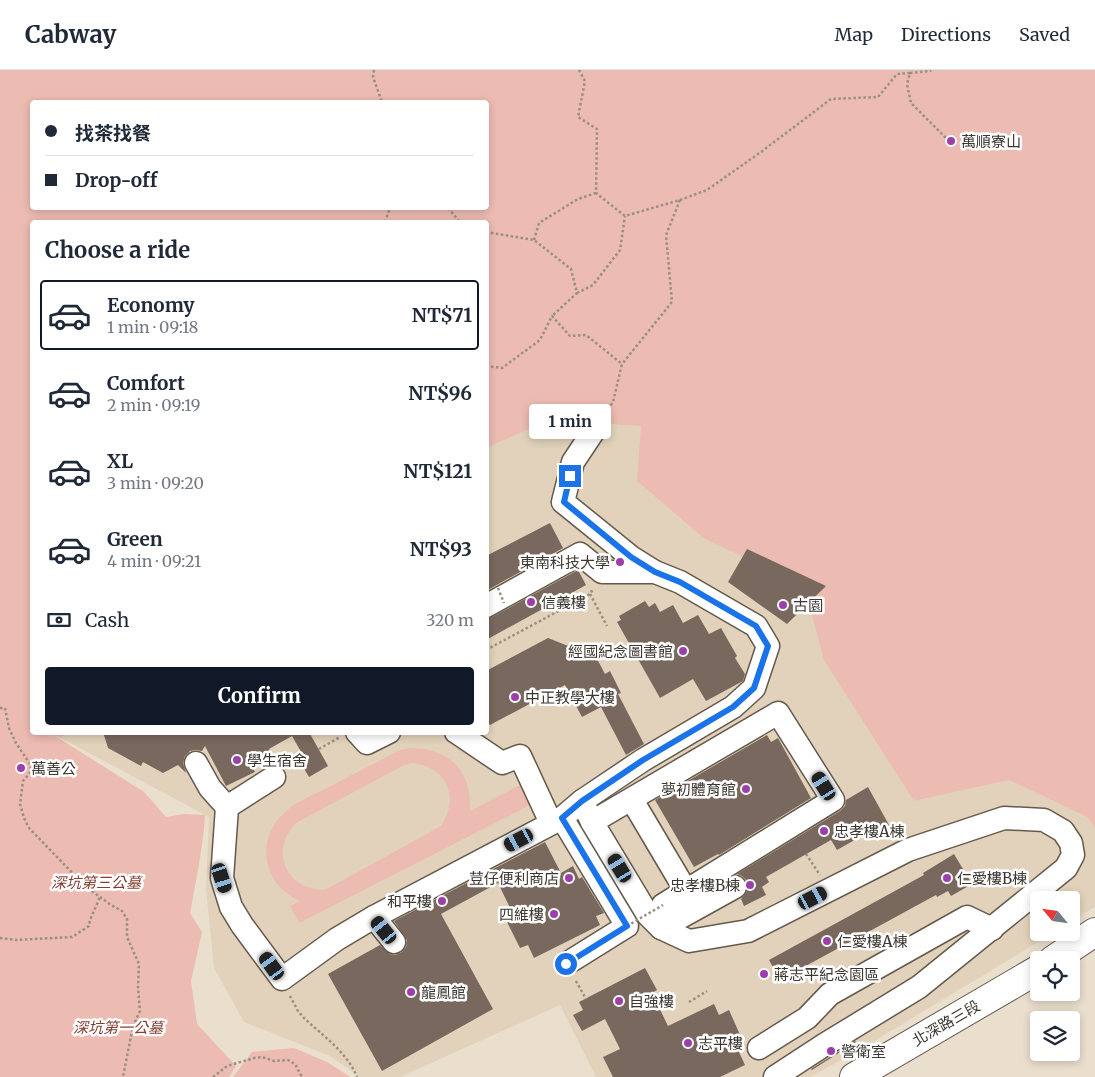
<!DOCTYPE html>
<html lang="en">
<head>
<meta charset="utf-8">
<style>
	body { margin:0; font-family:Merriweather,"Noto Sans TC",serif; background:#f2f2f3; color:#1f2937; height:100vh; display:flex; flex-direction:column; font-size:19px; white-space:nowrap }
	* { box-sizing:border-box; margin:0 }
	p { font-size:16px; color:#747a83 }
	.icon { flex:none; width:28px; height:28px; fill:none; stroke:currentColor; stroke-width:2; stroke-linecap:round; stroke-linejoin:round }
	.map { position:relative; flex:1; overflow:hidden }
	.panel { position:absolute; left:30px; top:150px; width:459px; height:515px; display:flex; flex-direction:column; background:#fff; border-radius:5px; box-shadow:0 2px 8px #0003 }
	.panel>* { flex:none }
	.top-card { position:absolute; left:30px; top:30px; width:459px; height:110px; border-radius:5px; box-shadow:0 2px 8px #0003; display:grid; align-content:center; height:110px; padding:0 15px; background:#fff }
	.needle { width:32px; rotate:299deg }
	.fabs { position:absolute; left:1030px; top:821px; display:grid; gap:10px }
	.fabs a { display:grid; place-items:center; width:50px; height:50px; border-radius:5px; background:#fff; box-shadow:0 2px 8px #0003; font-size:25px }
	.end { position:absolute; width:22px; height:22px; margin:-11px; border:6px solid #1a73e8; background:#fff; box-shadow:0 0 0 2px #fff }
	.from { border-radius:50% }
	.bubble { position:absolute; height:35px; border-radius:5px; background:#fff; box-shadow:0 2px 8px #0003; font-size:16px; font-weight:700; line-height:35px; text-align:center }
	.car { position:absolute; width:15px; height:30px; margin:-15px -8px; border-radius:6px; box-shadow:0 0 4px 1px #0007; background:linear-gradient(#222 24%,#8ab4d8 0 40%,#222 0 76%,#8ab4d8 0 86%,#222 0) }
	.top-card b { display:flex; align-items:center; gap:18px; height:48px; font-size:19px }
	.top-card b+b { border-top:1px solid #e0e1e3 }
	.top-card i { width:12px; height:12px; background:#1f2937 }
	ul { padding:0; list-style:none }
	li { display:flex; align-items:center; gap:15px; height:70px; margin:0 10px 8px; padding:0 5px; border:2px solid transparent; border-radius:5px }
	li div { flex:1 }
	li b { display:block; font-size:19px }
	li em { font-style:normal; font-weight:700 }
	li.on { border-color:#111827 }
	li>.icon { width:45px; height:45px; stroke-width:1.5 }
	h2 { padding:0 15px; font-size:22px; line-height:60px }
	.pay { display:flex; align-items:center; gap:12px; height:55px; padding:0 15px; font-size:19px }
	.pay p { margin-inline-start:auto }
	.cta { display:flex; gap:10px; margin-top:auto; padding:10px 15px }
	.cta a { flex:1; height:58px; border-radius:5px; background:#111827; color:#fff; font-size:20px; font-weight:700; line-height:58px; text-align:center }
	header { display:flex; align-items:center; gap:30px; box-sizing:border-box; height:70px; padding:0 25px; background:#fff; border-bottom:1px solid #e0e1e3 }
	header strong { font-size:24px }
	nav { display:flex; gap:28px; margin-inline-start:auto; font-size:18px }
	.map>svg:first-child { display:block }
	.built { fill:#e2d2bb }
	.green { fill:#ecbbb1; fill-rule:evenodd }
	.building { fill:#78685d }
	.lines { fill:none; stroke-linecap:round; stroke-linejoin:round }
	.minor-casing { stroke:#645a4c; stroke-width:25 }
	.major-casing { stroke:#645a4c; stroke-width:30 }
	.path { stroke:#988f83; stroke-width:2.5; stroke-dasharray:2.5 2.5; stroke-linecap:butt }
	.minor { stroke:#fff; stroke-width:22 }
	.major { stroke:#fff; stroke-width:28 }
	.path-bridge { stroke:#988f83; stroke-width:2.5; stroke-dasharray:2.5 2.5; stroke-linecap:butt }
	.route { stroke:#1a73e8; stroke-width:6 }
	.poi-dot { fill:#9d3fa8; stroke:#fff; stroke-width:2 }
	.labels { text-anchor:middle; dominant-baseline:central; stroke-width:5; stroke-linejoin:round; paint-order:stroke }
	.poi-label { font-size:15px; fill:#3c3731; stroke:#fff; text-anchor:start }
	.park-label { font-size:15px; font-style:italic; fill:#843f33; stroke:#fff }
	.street-label { font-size:15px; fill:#3c3731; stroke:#fff }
</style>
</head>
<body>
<header>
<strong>Cabway</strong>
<nav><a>Map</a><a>Directions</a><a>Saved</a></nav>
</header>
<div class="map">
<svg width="1095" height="1007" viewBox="0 0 1095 1007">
	<rect width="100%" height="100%" fill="#eadecd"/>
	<polygon class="built" points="618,0 804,515 914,731 1009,710 1087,747 1095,758 1095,837 1071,851 1071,830 1039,830 1039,862 1053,863 856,982 810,1007 596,1007 560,935 400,1007 360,1007 330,986 244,952 214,898 206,819 209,747 61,668 65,662 486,662 486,152 335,138 486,138 486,32"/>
	<g class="green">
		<path d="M0,0H1095V758L1087,747L1009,710L914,731L824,590L804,515L705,469L637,411L641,356L549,350L486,378V152H32V662L65,663L61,668L52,664L144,722L166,747L184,744L205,745C203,778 196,810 190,843L202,862L191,911L197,954L236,996L229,1007H0ZM32,32H486V138H32Z"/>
		<path d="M412,678C451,679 472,702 470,741L526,712L536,732L299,853L290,836L300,831C283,823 273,813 268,795C263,777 269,758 282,745C293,733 310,726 325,719C350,706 375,693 400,680ZM412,693C447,696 460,728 441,756L325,820C286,820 269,781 296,753L404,695Z"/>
		<polygon points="294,978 327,992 350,1007 233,1007 252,982"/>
	</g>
	<g class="building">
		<polygon points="550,453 563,478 486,521 486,486"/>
		<polygon points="747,479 826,516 787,554 728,512"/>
		<polygon points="578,500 586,515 486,570 486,549 492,547"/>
		<polygon points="645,531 649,537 655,533 660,542 673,535 683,553 698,545 709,564 721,558 737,586 735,588 745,604 743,611 706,631 693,609 660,628 617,552 621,550 619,546"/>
		<polygon points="548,568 596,587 605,604 610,601 621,623 618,624 644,674 626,685 601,637 582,647 565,615 490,655 486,649 486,601"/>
		<polygon points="103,662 309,662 328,696 309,707 303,697 308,694 292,666 269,679 270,681 263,685 265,688 258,692 260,695 253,698 255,702 226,716 205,676 202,681 196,680 190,681 185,686 183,693 186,703 178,695 163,703 143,692 141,696 108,678"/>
		<polygon points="767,665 771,672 778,668 811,728 719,785 718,784 694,797 655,730"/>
		<polygon points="868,717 889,755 869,766 867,763 837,780 831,770 766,807 769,812 762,817 766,825 744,836 741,829 746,823 748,817 746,810 742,806 737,804 840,741 845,736 846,730"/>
		<polygon points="545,772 561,803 573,796 579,809 582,807 604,843 596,846 600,855 534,888 528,875 520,878 504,846 512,842 498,813 441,844 493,939 382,1001 328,904 380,875 390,884 395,885 402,882 406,877 407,870 394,851"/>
		<polygon points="954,784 972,814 951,826 948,821 937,827 936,825 780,910 769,890 924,805 923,803"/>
		<polygon points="645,898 657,920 652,923 668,956 714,934 719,945 729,940 745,976 738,980 745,995 720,1007 613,1007 603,987 620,979 605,949 582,961 573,945 583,940 579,932"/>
		<polygon points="855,971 856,972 812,1000 811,999"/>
	</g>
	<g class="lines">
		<defs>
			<g id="minor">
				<polyline points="593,362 573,392 563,432 631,487 655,502"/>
				<polyline points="486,536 580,484 602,502 655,502 680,512 756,556 768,576 754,618 733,637 643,690 582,731 592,752 648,845 661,858 689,871 748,861 908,780 1004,748 1044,750 1063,761 1071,773 1073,785 1066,798 919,917 824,975 775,1007"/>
				<polyline points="357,662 367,673 389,662"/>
				<polyline points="456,662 502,693 520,686 551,753"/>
				<polyline points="196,693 210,718 227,737 222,808 231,837 242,855 282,909 337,869 374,847 562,748 582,731"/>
				<polyline points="632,730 686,821"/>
				<polyline points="227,737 274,707"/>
				<polyline points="562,748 627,856 566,894"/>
				<polyline points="592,752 778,643 833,730 663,835"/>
				<polyline points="374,847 394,872"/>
				<polyline points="661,858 735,817"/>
				<polyline points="759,978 807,948 830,924 967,847 992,859"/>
			</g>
			<g id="major">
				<polyline points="1053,890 1095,862"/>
				<polyline points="854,1007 1039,899"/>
			</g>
		</defs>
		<use href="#minor" class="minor-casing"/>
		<use href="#major" class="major-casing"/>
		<g class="path">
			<polyline points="374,0 373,7 382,32"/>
			<polyline points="579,0 585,11 578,47 597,59 596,123 625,146 680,130 666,165 672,232 622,294"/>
			<polyline points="910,3 930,1 931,0"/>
			<polyline points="680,130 707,120 761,82 831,29 878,27 897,4 910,3 907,14 911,33 948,70"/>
			<polyline points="448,138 460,152"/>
			<polyline points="385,152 390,138"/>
			<polyline points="486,162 534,170 571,199 577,223 552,246"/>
			<polyline points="534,170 539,153 578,129 596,123"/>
			<polyline points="577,223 593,215 620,180 625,146"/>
			<polyline points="486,296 502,298 540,270 552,246 570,266 586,265 622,294 613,332 603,346"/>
			<polyline points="590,524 607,556"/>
			<polyline points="486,580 590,524 593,519"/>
			<polyline points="0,638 5,638 9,658 16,673 30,694 31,700 29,704 23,711 20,734 24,748 29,758 85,816 111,835 122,841 127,849 127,867 139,894 138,918 140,941 133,956 123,1007"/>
			<polyline points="319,679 340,667"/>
			<polyline points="806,784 820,805"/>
			<polyline points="0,868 16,870 72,867 89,856 90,850 100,827"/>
			<polyline points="576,911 586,929"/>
			<path d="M290,926L298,941L304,948C323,966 347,982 357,1007"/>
			<polyline points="689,932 707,921"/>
			<polyline points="213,1007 227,996 254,988 262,987 274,991 288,990 295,994 302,1007"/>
		</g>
		<use href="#minor" class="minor"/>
		<use href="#major" class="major"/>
		<g class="path-bridge">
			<polyline points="498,518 504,533"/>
			<polyline points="627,856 663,835"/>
		</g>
	</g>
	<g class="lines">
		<polyline class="route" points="566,894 627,856 562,748 582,731 643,690 733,637 754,618 768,576 756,556 680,512 655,502 631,487 564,432 570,406"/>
	</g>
	<g class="poi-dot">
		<circle cx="951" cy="71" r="5"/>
		<circle cx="620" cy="492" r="5"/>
		<circle cx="531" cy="532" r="5"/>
		<circle cx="783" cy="535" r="5"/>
		<circle cx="683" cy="581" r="5"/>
		<circle cx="515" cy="627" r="5"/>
		<circle cx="237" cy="690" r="5"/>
		<circle cx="21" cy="698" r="5"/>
		<circle cx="746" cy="719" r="5"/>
		<circle cx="824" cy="761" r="5"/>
		<circle cx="569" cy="808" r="5"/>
		<circle cx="947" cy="808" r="5"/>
		<circle cx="750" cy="815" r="5"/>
		<circle cx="442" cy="831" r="5"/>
		<circle cx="554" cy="844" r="5"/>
		<circle cx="827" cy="871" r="5"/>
		<circle cx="764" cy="904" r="5"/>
		<circle cx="411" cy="922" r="5"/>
		<circle cx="619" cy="931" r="5"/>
		<circle cx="688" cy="973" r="5"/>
		<circle cx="831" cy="981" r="5"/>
	</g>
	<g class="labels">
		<g class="poi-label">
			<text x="961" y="71">萬順寮山</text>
			<text x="610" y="492" text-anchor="end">東南科技大學</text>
			<text x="541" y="532">信義樓</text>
			<text x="793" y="535">古園</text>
			<text x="673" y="581" text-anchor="end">經國紀念圖書館</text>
			<text x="525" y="627">中正教學大樓</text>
			<text x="247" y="690">學生宿舍</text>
			<text x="31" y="698">萬善公</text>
			<text x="736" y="719" text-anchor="end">夢初體育館</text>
			<text x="834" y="761">忠孝樓A棟</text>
			<text x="559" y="808" text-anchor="end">荳仔便利商店</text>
			<text x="957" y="808">仁愛樓B棟</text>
			<text x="740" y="815" text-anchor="end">忠孝樓B棟</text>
			<text x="432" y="831" text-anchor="end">和平樓</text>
			<text x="544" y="844" text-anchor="end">四維樓</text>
			<text x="837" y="871">仁愛樓A棟</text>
			<text x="774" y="904">蔣志平紀念園區</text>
			<text x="421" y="922">龍鳳館</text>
			<text x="629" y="931">自強樓</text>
			<text x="698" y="973">志平樓</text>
			<text x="841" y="981">警衛室</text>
		</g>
		<g class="park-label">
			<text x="96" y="812">深坑第三公墓</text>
			<text x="118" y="957">深坑第一公墓</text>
		</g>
		<g class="street-label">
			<text transform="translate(946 953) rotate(-30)">北深路三段</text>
		</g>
	</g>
</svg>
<div class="fabs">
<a><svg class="needle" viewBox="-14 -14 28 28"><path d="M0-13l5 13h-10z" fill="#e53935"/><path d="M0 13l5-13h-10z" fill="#747a83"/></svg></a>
<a><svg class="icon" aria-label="locate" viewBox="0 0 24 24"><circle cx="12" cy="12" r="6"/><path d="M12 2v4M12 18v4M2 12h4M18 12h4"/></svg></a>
<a><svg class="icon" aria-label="layers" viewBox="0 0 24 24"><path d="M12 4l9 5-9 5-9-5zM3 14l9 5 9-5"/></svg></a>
</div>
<i class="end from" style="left:566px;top:894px"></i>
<i class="end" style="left:570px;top:406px"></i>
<div class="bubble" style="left:529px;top:334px;width:82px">1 min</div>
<i class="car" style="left:824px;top:716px;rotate:328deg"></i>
<i class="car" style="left:519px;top:770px;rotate:242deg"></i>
<i class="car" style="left:620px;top:798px;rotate:329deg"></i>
<i class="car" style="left:222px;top:808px;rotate:162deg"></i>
<i class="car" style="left:813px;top:828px;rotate:62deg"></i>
<i class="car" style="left:384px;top:860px;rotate:321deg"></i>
<i class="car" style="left:272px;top:896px;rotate:324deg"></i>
<div class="top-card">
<b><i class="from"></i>找茶找餐</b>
<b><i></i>Drop-off</b>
</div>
<section class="panel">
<h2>Choose a ride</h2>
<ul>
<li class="on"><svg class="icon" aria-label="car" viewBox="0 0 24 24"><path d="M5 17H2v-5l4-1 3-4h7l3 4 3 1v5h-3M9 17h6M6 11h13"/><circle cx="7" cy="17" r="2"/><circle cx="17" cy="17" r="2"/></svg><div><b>Economy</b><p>1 min · 09:18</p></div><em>NT$71</em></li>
<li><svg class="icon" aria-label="car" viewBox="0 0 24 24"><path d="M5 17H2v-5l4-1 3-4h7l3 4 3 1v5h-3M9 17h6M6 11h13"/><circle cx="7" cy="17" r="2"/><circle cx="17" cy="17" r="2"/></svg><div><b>Comfort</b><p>2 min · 09:19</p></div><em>NT$96</em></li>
<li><svg class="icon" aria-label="car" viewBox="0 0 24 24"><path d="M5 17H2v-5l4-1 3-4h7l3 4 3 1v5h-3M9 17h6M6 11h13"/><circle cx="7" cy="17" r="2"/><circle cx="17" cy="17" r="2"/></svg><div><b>XL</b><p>3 min · 09:20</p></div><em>NT$121</em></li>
<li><svg class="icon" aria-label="car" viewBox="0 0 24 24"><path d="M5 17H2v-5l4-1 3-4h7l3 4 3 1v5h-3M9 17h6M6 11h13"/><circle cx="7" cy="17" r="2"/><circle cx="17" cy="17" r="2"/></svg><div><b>Green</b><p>4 min · 09:21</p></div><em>NT$93</em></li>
</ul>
<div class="pay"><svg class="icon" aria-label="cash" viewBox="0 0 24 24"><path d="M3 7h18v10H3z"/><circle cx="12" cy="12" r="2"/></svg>Cash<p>320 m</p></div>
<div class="cta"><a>Confirm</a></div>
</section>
</div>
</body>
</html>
